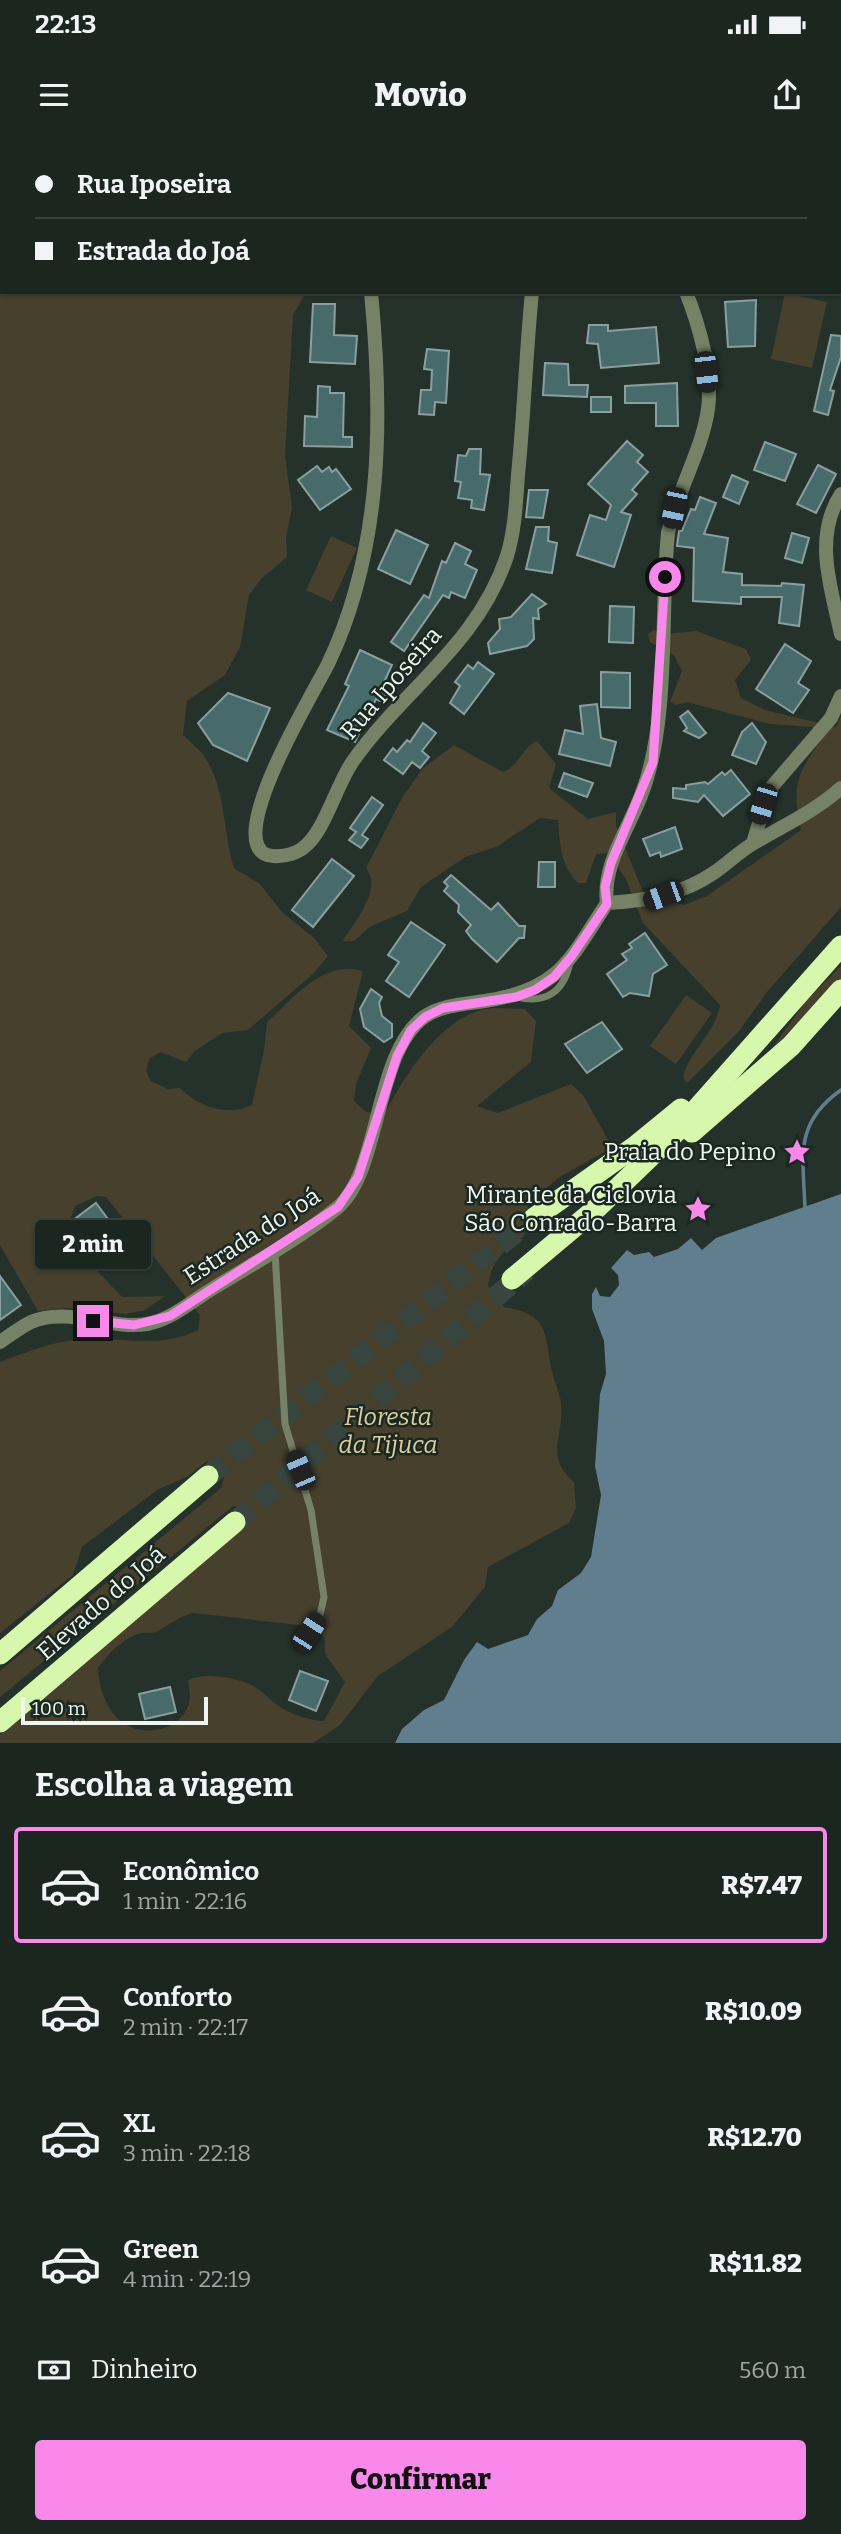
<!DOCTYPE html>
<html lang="pt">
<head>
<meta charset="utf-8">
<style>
	body { margin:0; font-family:Bitter,serif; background:#242e29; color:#f1f3f6; height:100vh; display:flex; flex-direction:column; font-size:26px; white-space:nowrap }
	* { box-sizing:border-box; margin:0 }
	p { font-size:23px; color:#a0a5a5 }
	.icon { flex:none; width:38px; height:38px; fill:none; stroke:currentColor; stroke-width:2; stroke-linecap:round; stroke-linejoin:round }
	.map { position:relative; height:1603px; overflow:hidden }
	.sheet { display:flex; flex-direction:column; background:#1b2620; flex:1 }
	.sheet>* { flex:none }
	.hud { position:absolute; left:0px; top:0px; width:842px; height:154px; box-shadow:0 2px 5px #0004,0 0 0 2px #39433e; display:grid; align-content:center; height:154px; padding:0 35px; background:#1b2620 }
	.scale { position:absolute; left:21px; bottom:18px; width:187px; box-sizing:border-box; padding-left:7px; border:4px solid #edf6f1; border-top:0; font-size:19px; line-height:24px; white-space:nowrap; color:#edf6f1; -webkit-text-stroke:5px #1b2821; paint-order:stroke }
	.end { position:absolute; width:32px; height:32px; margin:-16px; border:9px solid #f888ea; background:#111; box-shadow:0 0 0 4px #111 }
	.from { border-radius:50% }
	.bubble { position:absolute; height:49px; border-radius:7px; background:#1b2620; box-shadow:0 2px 5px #0004,0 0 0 2px #39433e; font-size:23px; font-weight:800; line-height:49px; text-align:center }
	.car { position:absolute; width:21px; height:42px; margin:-21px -10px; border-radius:9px; box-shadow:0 0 5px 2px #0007; background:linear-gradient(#222 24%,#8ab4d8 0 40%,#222 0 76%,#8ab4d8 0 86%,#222 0) }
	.hud b { display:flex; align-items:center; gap:24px; height:66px; font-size:26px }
	.hud b+b { border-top:2px solid #39433e }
	.hud i { width:18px; height:18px; background:#f1f3f6 }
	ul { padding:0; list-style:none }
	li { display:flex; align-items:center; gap:21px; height:116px; margin:0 14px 10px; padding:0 21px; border:4px solid transparent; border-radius:7px }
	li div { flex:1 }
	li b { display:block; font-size:26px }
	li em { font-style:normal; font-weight:800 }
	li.on { border-color:#f888ea }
	li>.icon { width:63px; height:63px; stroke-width:1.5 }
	h2 { padding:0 35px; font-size:32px; line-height:84px }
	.pay { display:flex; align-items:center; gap:18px; height:77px; padding:0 35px; font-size:26px }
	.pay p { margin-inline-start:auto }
	.button { display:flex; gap:14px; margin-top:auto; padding:14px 35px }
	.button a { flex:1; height:80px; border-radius:7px; background:#f888ea; color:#111; font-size:28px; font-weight:800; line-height:80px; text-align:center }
	.status { display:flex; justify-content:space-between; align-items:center; height:49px; padding:0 35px; background:#1b2620; direction:ltr }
	.status svg { height:19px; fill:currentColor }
	header { display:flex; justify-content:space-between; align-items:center; height:91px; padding:0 35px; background:#1b2620; font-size:32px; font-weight:800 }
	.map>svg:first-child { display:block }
	.green { fill:#46402d; fill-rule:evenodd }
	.water { fill:#607e8d }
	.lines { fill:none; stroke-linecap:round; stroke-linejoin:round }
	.stream { stroke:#607e8d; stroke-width:3.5 }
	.building { fill:#476b6b; stroke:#8b9f9f; stroke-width:2 }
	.highway-tunnel { stroke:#38463f; stroke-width:21; stroke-dasharray:21 10; stroke-linecap:butt }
	.lane { stroke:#758265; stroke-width:7 }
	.street { stroke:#758265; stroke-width:14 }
	.highway { stroke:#d7f7ad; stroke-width:21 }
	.route { stroke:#f888ea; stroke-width:9 }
	.labels { text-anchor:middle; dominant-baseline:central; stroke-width:5; stroke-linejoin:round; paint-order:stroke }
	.street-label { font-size:24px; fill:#edf6f1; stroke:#1b2821 }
	.poi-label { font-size:24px; fill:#edf6f1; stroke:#1b2821; text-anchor:end }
	.park-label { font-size:24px; font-style:italic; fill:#dfcf9a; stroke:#1b2821 }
</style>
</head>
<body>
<div class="status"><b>22:13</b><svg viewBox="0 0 49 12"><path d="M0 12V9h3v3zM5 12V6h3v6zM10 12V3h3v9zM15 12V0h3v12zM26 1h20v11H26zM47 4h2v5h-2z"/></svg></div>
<header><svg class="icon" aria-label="menu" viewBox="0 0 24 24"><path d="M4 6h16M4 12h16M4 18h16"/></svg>Movio<svg class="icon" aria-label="share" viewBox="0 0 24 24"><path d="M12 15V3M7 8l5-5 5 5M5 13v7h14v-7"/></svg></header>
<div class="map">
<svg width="841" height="1603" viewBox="0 0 841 1603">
	<rect width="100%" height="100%" fill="#24322b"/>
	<g class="green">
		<path d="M0,0L420,2H2V152H317L304,156L293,175L285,316L292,368L286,397L287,417L261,439L249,455L240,507L225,535L187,561L183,595C191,603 201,610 206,619C226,650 223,693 234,728L260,744L282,772L314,798L328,816L314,833L248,890L222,893L195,911L186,922L160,912L149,919L146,931L151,941L168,949L180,948C198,967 228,977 252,965L264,910L267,882C295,857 322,820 363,831L349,886L371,908L356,944L354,960C364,973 369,974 385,973C405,935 443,873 492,868C503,868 514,869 525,869L536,881L531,922L477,966L498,973L571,944L583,955L611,1005L606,1011L558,1038L528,1065L524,1096C505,1108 490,1123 488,1146L504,1167C550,1175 544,1192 552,1231C554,1242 560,1252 561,1263C565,1296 543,1315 574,1342L576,1368L569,1383L488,1427L485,1447L452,1487L378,1536L340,1585L313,1603H0V1595L244,1386V1378L236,1366L232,1367L0,1557V1531L221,1348L224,1338L207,1321L188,1336L157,1350L82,1407L73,1435L0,1493V1222C30,1211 58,1199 90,1199C130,1198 160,1208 198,1190L200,1175L106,1057L97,1056L75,1066L68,1086L78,1111L122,1157L165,1156L145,1170L126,1174L66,1168L38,1171L0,1105ZM193,1473L317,1487L325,1499V1514L345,1542L324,1581C309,1581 285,1572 273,1562C266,1556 260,1549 252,1545C237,1538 201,1531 188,1541C189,1548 191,1557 189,1563C181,1593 137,1599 117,1578C104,1565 99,1545 98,1528C108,1514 124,1497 142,1493C148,1492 153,1494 158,1491C171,1484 178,1477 193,1473Z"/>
		<polygon points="785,153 827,162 812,228 771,219"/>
		<polygon points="331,396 357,408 332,462 306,450"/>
		<path d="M654,490L667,494L696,491L746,509L751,520L735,540L741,558L765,570L836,587L841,577V767L767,852L739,891L687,943L683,937C690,910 716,892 720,865L643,783L626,739L608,713L596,714L586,743H578C560,726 560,703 558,680L540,678L496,707L465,717L421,747L407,771L371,786L354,801H343C354,782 383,750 366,728L402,658L422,629L454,605L503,632C520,625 522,607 537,601L556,624L549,648L588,679L616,672V686L644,754L684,765L707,756L801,690C792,646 795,637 821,600L812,587L770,584L687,562L676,565L670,562L682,531L674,515L650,502L648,494Z"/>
		<polygon points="841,826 841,839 771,910 806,861"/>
		<polygon points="686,855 712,873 676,924 650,906"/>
	</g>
	<polygon class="water" points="841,1054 841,1603 395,1603 402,1589 424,1570 444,1560 464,1520 477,1502 488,1509 528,1495 537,1479 552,1466 558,1450 581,1433 591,1417 601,1355 595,1326 600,1254 606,1234 604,1201 592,1169 592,1154 596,1147 600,1156 610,1157 619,1145 618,1135 611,1128 627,1110 634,1115 649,1112 654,1117 678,1109 691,1098 702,1110 716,1098"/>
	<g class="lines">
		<path class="stream" d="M805,1068C803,1016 794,983 841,950"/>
	</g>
	<g class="building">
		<polygon points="756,160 755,206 728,207 725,162"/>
		<polygon points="313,164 335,164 334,195 357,196 355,224 310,222"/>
		<polygon points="589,185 608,185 608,191 656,187 659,223 601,228 598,204 587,203"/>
		<polygon points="831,195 841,196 841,217 830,250 834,251 828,275 814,271"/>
		<polygon points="427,209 449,211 446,263 435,262 434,275 419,274 421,250 431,250 432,230 424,229"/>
		<polygon points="545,223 568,224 569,245 588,245 587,257 543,255"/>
		<polygon points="677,243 678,286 656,286 656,263 625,263 625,246"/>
		<polygon points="318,246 330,247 330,253 344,253 343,297 352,297 352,307 304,306 305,276 317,277"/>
		<rect x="591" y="257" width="20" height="15"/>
		<polygon points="627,301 643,315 637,322 648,332 632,350 637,354 621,372 631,375 614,427 577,415 590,375 606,380 611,365 588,344"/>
		<polygon points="765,302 796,314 785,341 754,330"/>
		<polygon points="469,309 481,309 480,334 490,335 484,370 471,368 472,360 458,358 461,342 455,341 458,315 466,316"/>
		<polygon points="818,325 836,334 816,373 797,364"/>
		<polygon points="317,326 322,332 329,327 332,332 336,329 351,349 320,370 298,340"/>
		<polygon points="732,335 748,342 739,364 723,357"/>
		<polygon points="529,350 548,350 543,378 526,377"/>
		<polygon points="700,357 716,363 704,394 728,398 723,432 742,434 742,445 781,446 782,443 804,445 799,486 779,483 782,457 741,457 741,464 693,461 694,408 677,406 679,391 682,391 691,369 695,370"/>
		<polygon points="536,387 549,387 548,401 557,403 552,433 526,429"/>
		<polygon points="396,390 428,405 410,444 378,429"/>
		<polygon points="792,393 809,398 802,423 785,418"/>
		<polygon points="455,403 471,411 465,424 477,430 465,458 451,452 449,458 443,455 404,511 391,502 424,455 429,458 442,421 446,423"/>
		<polygon points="532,454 546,464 538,469 539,479 533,478 534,499 527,506 490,514 488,503 500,489 499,479 511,477"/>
		<polygon points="610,466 634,467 633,503 609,502"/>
		<polygon points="785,504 811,521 798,543 809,550 793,573 756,549"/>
		<polygon points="360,510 392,525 381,549 387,551 382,562 376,559 355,602 327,590 349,546 345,544"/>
		<polygon points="478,522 494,534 464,574 450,563 460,546 455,542 468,525 473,529"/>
		<polygon points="601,532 630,533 630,568 601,567"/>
		<polygon points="228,553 270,568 247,621 213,605 198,583"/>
		<polygon points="597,564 601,598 616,602 610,626 559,614 565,590 583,594 580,566"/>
		<polygon points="688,571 706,593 699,598 684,591 687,588 680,577"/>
		<polygon points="423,583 436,593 422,611 429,617 420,628 412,622 403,634 384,620 393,608 397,612 407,600 410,602"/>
		<polygon points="752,583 766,602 756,624 732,615 742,592"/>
		<polygon points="731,630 750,654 723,676 704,655 698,662 673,658 673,648 686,649 686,645 705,642 708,644 722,632 725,635"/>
		<polygon points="564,633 593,643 587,657 559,647"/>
		<polygon points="372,657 383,665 362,695 368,699 361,708 349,700 356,692 350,688"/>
		<polygon points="675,687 682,709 661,717 660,712 650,716 643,699"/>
		<polygon points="332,719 354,736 313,787 292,770"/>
		<polygon points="539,722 555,722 555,747 538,747"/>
		<polygon points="451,735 491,770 498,763 519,786 525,786 524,798 519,798 497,822 472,799 466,791 471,785 458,772 459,765 444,751 448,746 444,742"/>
		<polygon points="411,782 445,805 409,857 386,841 399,822 388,815"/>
		<polygon points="645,793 667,825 653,834 649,856 630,853 623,857 607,834 627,820 622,814 632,808 629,804"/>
		<polygon points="371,849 382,857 379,863 382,876 392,884 392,897 384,902 364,887 360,869"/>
		<polygon points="602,882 622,909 587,933 565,904"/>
		<polygon points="96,1063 120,1095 100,1110 76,1078"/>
		<polygon points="0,1136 21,1165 0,1180"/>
		<polygon points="300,1531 328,1541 316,1571 289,1560"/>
		<polygon points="170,1547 176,1572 145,1579 139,1554"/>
	</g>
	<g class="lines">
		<g class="highway-tunnel">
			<polyline points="208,1336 534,1078"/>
			<polyline points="235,1382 527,1130"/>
		</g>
		<g class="lane">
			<path d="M517,857C546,864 564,852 570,822"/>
			<polyline points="275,1112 285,1284 311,1370 324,1457 320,1475 298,1502"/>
		</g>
		<g class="street">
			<polyline points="358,0 358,2"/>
			<polyline points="500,0 501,2"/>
			<polyline points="584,0 585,2"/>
			<path d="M371,152C383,276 383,409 328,524C314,552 224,699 267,715C278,718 294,715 303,708C325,692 336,645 353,621C404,549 478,504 507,416C515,390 516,362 518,335C524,274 526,213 532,152"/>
			<path d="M841,354C813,397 831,448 841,494"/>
			<polyline points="753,703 769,650 831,578 841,556"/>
			<path d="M607,763C602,724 629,689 642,653C670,580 660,472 668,393C677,351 702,311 708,269C713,233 699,185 686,152"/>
			<path d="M0,1202C10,1195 21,1187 31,1182C68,1166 109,1190 147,1184C171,1180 192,1161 212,1149C254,1123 299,1099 337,1068C381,1032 374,913 424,877C441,865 465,864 485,861C559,850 569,821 607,763C645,761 682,755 715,732C728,723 740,711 754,703C784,685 814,672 841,648"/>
		</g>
		<g class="highway">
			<polyline points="692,992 791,906 841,850"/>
			<polyline points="534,1078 637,1005 681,969"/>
			<polyline points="512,1139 598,1067 678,990 841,806"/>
			<polyline points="0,1514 208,1336"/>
			<polyline points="0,1582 235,1382"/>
		</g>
	</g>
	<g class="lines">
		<polyline class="route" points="93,1181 134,1185 170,1176 338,1067 358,1037 397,916 411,890 425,877 443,868 516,857 535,850 554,837 571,817 607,764 605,747 611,723 653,622 665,437"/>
	</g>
	<defs>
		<symbol id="sight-bare" viewBox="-9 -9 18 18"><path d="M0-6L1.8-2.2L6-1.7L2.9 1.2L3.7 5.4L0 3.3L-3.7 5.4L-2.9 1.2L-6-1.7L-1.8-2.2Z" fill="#f888ea" stroke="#1b2821" stroke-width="2.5" paint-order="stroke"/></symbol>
	</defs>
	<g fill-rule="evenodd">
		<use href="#sight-bare" x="778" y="993" width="38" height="38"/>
		<use href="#sight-bare" x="679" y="1050" width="38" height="38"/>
	</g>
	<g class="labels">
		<g class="street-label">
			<text transform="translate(391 543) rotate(-49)">Rua Iposeira</text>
			<text transform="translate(252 1096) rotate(-33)">Estrada do Joá</text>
			<text transform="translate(101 1463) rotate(-41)">Elevado do Joá</text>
		</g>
		<g class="poi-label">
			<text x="776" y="1012">Praia do Pepino</text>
			<text x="677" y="1055">Mirante da Ciclovia<tspan x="677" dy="28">São Conrado-Barra</tspan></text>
		</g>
		<g class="park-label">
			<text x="388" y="1277">Floresta<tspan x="388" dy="28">da Tijuca</tspan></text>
		</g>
	</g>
</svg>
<div class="scale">100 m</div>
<i class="end from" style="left:665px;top:437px"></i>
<i class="end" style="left:93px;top:1181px"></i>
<div class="bubble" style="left:35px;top:1080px;width:116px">2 min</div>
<i class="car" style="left:706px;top:232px;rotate:174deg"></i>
<i class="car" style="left:674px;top:368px;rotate:192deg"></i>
<i class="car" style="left:763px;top:664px;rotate:197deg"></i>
<i class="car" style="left:663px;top:756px;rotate:250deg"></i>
<i class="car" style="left:300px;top:1330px;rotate:337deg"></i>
<i class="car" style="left:309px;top:1492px;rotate:33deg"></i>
<div class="hud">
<b><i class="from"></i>Rua Iposeira</b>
<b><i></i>Estrada do Joá</b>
</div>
</div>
<section class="sheet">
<h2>Escolha a viagem</h2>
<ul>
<li class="on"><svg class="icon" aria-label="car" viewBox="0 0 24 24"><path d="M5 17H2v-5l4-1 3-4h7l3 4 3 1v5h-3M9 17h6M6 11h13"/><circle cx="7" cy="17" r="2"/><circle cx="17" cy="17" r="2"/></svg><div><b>Econômico</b><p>1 min · 22:16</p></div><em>R$7.47</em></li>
<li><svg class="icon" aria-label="car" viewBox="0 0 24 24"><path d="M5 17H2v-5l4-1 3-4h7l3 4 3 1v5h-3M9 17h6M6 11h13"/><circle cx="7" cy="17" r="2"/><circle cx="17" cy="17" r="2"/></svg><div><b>Conforto</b><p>2 min · 22:17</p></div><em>R$10.09</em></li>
<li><svg class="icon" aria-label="car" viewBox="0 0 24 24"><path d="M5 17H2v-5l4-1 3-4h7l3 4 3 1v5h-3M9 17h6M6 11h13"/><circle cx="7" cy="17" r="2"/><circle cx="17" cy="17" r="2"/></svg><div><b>XL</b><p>3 min · 22:18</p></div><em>R$12.70</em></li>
<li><svg class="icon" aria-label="car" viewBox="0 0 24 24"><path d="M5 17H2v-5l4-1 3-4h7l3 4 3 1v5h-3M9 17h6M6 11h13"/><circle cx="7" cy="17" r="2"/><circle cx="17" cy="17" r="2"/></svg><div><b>Green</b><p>4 min · 22:19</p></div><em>R$11.82</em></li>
</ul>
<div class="pay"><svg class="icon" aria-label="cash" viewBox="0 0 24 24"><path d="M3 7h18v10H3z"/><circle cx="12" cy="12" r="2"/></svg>Dinheiro<p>560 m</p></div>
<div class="button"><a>Confirmar</a></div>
</section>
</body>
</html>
